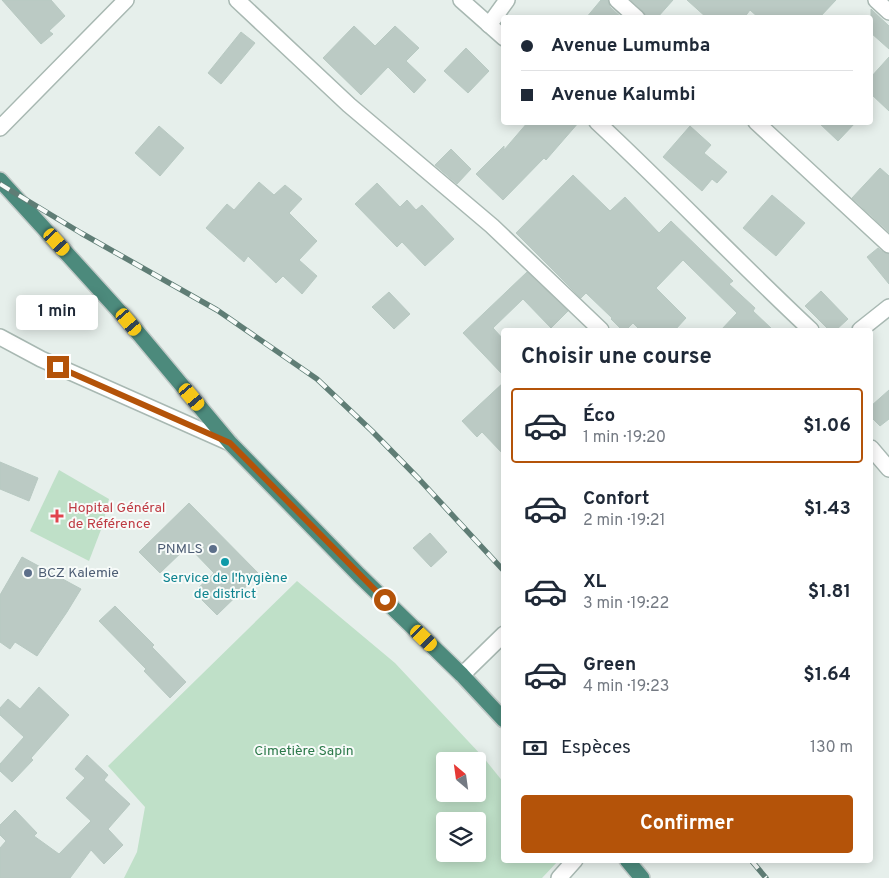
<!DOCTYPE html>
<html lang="fr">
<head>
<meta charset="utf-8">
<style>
	body { margin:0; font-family:Overpass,sans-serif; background:#f2f2f3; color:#1f2937; height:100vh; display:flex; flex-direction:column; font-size:19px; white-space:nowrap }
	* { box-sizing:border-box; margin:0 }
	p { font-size:16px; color:#747a83 }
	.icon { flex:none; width:28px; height:28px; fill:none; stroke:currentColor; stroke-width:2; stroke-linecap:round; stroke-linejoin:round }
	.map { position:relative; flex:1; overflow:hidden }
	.panel { position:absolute; left:501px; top:328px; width:372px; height:535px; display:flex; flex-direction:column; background:#fff; border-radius:5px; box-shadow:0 2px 12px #0003 }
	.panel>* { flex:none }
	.banner { position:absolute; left:501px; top:15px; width:372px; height:110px; border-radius:5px; box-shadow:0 2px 12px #0003; display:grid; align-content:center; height:110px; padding:0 20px; background:#fff }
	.needle { width:32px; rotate:331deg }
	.tools { position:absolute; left:436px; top:752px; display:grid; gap:10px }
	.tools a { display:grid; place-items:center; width:50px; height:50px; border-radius:5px; background:#fff; box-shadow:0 2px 12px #0003; font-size:25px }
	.end { position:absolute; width:22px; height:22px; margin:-11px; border:6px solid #b45309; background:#fff; box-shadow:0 0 0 2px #fff }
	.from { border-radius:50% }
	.bubble { position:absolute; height:35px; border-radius:5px; background:#fff; box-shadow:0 2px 12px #0003; font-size:16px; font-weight:700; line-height:35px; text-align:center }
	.car { position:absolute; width:15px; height:30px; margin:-15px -8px; border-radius:6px; box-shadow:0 0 4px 1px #0007; background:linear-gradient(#f5c518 24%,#345 0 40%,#f5c518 0 76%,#345 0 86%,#f5c518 0) }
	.banner b { display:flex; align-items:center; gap:18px; height:48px; font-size:19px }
	.banner b+b { border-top:1px solid #e0e1e3 }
	.banner i { width:12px; height:12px; background:#1f2937 }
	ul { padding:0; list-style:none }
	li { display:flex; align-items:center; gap:15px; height:75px; margin:0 10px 8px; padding:0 10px; border:2px solid transparent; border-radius:5px }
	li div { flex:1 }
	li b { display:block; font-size:19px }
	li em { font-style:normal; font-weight:700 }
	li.on { border-color:#b45309 }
	li>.icon { width:45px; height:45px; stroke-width:1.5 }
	h2 { padding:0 20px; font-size:22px; line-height:60px }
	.pay { display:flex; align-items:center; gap:12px; height:55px; padding:0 20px; font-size:19px }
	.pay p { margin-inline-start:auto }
	.primary-button { display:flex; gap:10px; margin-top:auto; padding:10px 20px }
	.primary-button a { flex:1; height:58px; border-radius:5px; background:#b45309; color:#fff; font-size:20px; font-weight:700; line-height:58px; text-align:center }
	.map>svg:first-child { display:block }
	.green { fill:#bfe0c8; fill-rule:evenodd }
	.building { fill:#bbcac4; stroke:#b8c9c2 }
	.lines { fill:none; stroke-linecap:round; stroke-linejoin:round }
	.minor-casing { stroke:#a8b8b2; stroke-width:18 }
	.tertiary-casing { stroke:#a8b8b2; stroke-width:18 }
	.trunk-casing { stroke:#c2cac8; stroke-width:18 }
	.minor { stroke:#fff; stroke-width:15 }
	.tertiary { stroke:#fff; stroke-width:15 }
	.trunk { stroke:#4c8a7c; stroke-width:15 }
	.rail-casing { stroke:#5f7d75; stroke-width:5.5 }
	.rail { stroke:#f7fbf9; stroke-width:4; stroke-dasharray:11; stroke-linecap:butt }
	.route { stroke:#b45309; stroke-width:6 }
	.health-dot { fill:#e0444e; stroke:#f7fbf9; stroke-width:2 }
	.service-dot { fill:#5c6f8a; stroke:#f7fbf9; stroke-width:2 }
	.culture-dot { fill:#0f9aa8; stroke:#f7fbf9; stroke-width:2 }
	.labels { text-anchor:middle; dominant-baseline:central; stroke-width:4; stroke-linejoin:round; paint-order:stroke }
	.health-label { font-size:14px; fill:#be3a42; stroke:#f7fbf9; text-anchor:start }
	.service-label { font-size:14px; fill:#4e5e75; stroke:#f7fbf9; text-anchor:end }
	.culture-label { font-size:14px; fill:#0d838f; stroke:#f7fbf9 }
	.park-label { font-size:14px; fill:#2d7a4b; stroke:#f7fbf9 }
</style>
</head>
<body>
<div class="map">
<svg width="889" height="878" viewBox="0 0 889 878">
	<rect width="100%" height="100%" fill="#e6efeb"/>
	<g class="green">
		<polygon points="59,470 109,499 102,527 89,561 30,531"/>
		<path d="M297,581L395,663L483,757L504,783V860H559L542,878H124L137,852L145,807L108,766ZM445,761H478V794H445ZM445,821H478V854H445Z"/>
	</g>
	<g class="building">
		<polygon points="2,0 51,0 65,16 49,31 53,34 41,44"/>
		<polygon points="601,0 608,0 610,7 622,18 586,18"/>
		<polygon points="631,0 673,0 657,18 646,18 643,11"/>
		<polygon points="687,0 836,0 819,18 759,18 750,10 744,18 707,18"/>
		<polygon points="871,9 889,26 889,49 871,33"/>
		<polygon points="354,26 375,46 395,26 419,48 406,61 426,80 414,93 388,67 361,95 323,58"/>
		<polygon points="241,32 255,43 221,84 208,73"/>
		<polygon points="466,48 489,71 468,93 444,71"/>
		<polygon points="889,57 889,111 871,94 871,77"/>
		<polygon points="528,122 579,122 546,160 544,158 503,200 476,174 504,146 504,150"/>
		<polygon points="818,122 856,122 838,141"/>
		<polygon points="159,126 184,148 160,176 135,153"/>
		<polygon points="690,126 711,145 704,153 727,172 717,183 712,179 702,191 663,157"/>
		<polygon points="451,149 471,169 457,184 435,165"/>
		<polygon points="880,168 889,176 889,232 852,198"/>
		<polygon points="573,175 610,211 625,197 659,233 671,221 733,281 729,284 755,308 753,311 773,330 721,330 737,313 683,260 656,288 686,318 675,330 640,330 633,323 626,330 622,330 611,319 612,318 586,293 581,298 516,233"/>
		<polygon points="259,182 274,195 285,185 302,199 289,213 317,241 299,260 317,276 302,294 283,276 276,283 248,256 244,262 206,228 227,204 234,210"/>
		<polygon points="377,183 400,207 407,200 416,210 422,205 454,239 425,266 402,242 397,247 355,204"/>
		<polygon points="772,195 805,223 776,256 743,228"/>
		<polygon points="878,248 883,252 889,254 889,284 867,257"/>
		<polygon points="527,272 568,311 551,328 523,299 493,328 504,340 504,376 463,333"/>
		<polygon points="821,291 848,319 836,330 829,330 805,306"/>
		<polygon points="389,292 410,314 394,329 372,307"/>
		<polygon points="504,382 504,455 482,432 477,437 462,421"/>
		<polygon points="889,390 889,419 880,426 871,417 871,406"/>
		<polygon points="0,462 38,478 29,501 0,489"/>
		<polygon points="189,503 259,574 217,615 194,592 214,573 188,546 160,573 139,552"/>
		<polygon points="430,533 447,552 431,567 413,548"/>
		<polygon points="22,557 81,589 67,612 37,656 15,642 10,649 0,642 0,595"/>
		<polygon points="115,606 154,645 152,647 186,682 170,698 144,671 146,669 99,621"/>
		<polygon points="39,687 69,715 31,758 33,760 12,782 0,771 0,764 24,737 0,715 0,708 8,699 20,709"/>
		<polygon points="87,755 108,775 104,780 130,804 108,829 123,845 104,864 91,850 70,878 0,878 0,848 6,841 0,835 0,825 15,810 37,833 34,836 59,854 91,821 66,798 85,778 75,769"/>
	</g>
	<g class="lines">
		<defs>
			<g id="minor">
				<polyline points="237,0 349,105 492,226 601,330"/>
				<polyline points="461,0 504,38"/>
				<polyline points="617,0 637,18"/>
				<polyline points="876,0 889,12"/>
				<polyline points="489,25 507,0"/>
				<path d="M597,122C670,190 738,262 811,330"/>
				<polyline points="756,122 889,245"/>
				<polyline points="0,128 126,0"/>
				<polyline points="0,337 41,359 230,443"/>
				<polyline points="871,448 889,469"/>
				<polyline points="559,878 575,860"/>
			</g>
			<g id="tertiary">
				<polyline points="860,330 889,307"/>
				<polyline points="462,675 504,634"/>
			</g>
			<g id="trunk">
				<polyline points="0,180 129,322 230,443 359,575 462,675 504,720"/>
				<polyline points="627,860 642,878"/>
			</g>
		</defs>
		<use href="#minor" class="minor-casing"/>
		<use href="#tertiary" class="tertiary-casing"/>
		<use href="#trunk" class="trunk-casing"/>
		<use href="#minor" class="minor"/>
		<use href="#tertiary" class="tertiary"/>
		<use href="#trunk" class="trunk"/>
		<defs>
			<g id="rail">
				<polyline points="0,184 81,233 217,310 317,379 372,431 419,479 504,571"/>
				<polyline points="751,860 766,878"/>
			</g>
		</defs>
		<use href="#rail" class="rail-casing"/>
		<use href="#rail" class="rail"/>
	</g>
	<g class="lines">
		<polyline class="route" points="58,367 230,443 385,600"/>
	</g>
	<path class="health-dot" d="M54.5 508.5h5v5h5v5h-5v5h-5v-5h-5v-5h5z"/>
	<g class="service-dot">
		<circle cx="213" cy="549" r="5"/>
		<circle cx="28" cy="573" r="5"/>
	</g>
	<circle class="culture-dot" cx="225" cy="562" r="5"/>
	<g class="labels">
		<g class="health-label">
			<text x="68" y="508">Hopital Général<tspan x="68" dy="16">de Référence</tspan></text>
		</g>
		<g class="service-label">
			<text x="203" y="549">PNMLS</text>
			<text x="38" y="573" text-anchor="start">BCZ Kalemie</text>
		</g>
		<g class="culture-label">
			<text x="225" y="578">Service de l'hygiène<tspan x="225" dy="16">de district</tspan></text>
		</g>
		<g class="park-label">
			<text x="304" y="751">Cimetière Sapin</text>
		</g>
	</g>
</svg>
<div class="tools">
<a><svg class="needle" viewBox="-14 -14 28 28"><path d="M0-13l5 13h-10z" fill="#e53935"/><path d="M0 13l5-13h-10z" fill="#747a83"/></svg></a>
<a><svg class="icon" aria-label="layers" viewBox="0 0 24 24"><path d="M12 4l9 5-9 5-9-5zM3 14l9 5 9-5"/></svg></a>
</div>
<i class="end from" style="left:385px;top:600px"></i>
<i class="end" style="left:58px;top:367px"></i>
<div class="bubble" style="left:16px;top:295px;width:82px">1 min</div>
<i class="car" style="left:57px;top:242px;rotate:138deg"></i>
<i class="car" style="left:129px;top:322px;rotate:140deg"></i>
<i class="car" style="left:192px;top:397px;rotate:140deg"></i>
<i class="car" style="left:424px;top:638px;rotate:134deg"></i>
<div class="banner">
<b><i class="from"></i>Avenue Lumumba</b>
<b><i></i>Avenue Kalumbi</b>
</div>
<section class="panel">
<h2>Choisir une course</h2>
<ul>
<li class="on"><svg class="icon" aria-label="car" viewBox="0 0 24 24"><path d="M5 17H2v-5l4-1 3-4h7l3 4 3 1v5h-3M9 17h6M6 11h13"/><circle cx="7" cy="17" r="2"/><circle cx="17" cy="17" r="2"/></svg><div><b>Éco</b><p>1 min · 19:20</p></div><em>$1.06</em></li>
<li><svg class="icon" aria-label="car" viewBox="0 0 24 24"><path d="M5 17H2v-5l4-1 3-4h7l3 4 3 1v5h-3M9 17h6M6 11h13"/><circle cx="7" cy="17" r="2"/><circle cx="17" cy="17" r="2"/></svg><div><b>Confort</b><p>2 min · 19:21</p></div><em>$1.43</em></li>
<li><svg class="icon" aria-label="car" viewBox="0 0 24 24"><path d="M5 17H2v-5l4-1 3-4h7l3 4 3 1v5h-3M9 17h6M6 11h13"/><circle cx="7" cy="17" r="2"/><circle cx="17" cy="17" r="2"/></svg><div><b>XL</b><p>3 min · 19:22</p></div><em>$1.81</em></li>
<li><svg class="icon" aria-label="car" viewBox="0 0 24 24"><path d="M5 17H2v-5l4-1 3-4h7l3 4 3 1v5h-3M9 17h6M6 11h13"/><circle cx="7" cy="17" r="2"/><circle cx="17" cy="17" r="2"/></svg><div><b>Green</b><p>4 min · 19:23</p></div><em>$1.64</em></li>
</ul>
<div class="pay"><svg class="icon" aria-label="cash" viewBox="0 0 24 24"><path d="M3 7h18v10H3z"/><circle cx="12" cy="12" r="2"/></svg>Espèces<p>130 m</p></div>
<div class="primary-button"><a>Confirmer</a></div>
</section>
</div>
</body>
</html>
